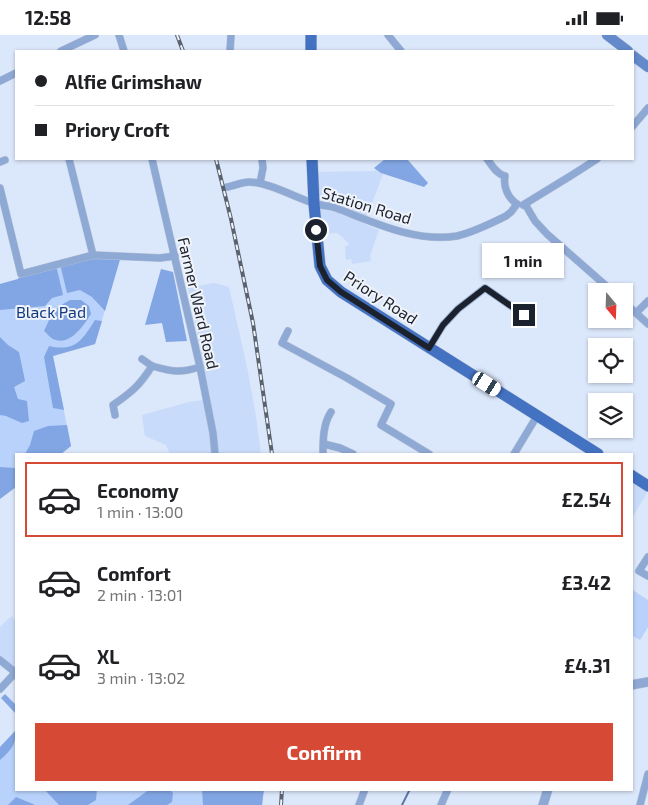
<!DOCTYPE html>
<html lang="en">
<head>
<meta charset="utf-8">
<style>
	body { margin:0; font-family:"Exo 2",sans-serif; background:#f6f6f6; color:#202124; height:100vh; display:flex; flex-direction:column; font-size:19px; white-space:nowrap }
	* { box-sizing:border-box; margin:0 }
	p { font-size:16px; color:#757577 }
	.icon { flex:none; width:28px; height:28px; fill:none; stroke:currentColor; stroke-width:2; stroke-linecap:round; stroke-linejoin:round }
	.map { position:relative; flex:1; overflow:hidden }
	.details { position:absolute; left:15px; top:418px; width:618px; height:338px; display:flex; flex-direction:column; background:#fff; border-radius:0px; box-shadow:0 1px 4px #0004 }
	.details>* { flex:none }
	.guide { position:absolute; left:15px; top:15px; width:619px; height:110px; border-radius:0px; box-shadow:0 1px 4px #0004; display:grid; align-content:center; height:110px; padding:0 20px; background:#fff }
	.needle { width:32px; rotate:161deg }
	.buttons { position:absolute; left:588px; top:248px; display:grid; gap:10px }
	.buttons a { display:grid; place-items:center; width:45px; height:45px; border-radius:0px; background:#fff; box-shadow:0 1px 4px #0004; font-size:25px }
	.end { position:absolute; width:22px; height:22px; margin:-11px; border:6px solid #1b222d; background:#fff; box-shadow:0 0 0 2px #fff }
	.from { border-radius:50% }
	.bubble { position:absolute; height:35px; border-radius:0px; background:#fff; box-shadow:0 1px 4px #0004; font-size:16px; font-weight:700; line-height:35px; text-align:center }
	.car { position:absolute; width:15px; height:30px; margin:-15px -8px; border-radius:6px; box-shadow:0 0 4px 1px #0007; background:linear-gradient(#fff 24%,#345 0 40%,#fff 0 76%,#345 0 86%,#fff 0) }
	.guide b { display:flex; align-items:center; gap:18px; height:48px; font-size:19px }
	.guide b+b { border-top:1px solid #e0e0e0 }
	.guide i { width:12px; height:12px; background:#202124 }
	ul { padding:9px 0 0; list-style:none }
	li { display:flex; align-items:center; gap:15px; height:75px; margin:0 10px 8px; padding:0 10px; border:2px solid transparent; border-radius:0px }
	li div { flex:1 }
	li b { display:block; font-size:19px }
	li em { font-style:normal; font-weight:700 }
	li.on { border-color:#d54935 }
	li>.icon { width:45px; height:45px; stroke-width:1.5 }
	.primary-button { display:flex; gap:10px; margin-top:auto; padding:10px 20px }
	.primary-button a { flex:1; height:58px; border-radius:0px; background:#d54935; color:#fff; font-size:20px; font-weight:700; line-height:58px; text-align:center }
	.status { display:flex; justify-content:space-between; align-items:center; height:35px; padding:0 25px; background:#fff; direction:ltr }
	.status svg { height:14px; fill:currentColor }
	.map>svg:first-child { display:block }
	.built { fill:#c8dbfa }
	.green { fill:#b9d2fb }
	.forest { fill:#82a6e3 }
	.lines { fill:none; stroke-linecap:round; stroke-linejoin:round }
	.stream { stroke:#5b77a3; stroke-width:2 }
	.minor-casing { stroke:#b8c4d6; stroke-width:8 }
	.tertiary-casing { stroke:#b8c4d6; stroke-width:10 }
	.secondary-casing { stroke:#b8c4d6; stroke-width:11 }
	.primary-casing { stroke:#b8c4d6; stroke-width:12 }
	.minor { stroke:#8fa9d5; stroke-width:7 }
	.tertiary { stroke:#8fa9d5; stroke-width:9 }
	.secondary { stroke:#648acb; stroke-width:10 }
	.primary { stroke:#4472c2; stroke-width:11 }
	.rail-casing { stroke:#59626f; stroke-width:4 }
	.rail { stroke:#f0f4fa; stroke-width:2; stroke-dasharray:5.5; stroke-linecap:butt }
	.route { stroke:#1b222d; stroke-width:6 }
	.labels { text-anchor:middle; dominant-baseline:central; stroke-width:4; stroke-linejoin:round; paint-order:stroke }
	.street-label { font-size:16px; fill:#1b222d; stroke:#f0f4fa }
	.park-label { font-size:16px; fill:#113a81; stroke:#f0f4fa }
</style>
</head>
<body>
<div class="status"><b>12:58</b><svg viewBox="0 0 49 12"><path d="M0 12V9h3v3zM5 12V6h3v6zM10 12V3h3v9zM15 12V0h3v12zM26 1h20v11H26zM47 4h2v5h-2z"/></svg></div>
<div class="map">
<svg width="648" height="770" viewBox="0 0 648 770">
	<rect width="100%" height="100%" fill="#dbe7fb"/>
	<g class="built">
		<polygon points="377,135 383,139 364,189 379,195 370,221 371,226 352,229 351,224 346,225 345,211 349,210 349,209 342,202 337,198 321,199 314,137 375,136"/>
		<polygon points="214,248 229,252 247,332 256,381 261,419 170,419 166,410 145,401 142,380 189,367 210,364 188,253"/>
		<polygon points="631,445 648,456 631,485"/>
		<polygon points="12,581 16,588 16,637 0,625 0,592 7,585"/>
	</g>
	<g class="green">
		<polygon points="121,221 95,309 53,321 71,411 61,419 16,419 16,452 0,463 0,249 18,244 21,239"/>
		<polygon points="631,554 648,565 648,592 640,605 631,600"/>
		<polygon points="16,695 16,754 264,754 262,770 0,770 0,712"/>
	</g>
	<g class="forest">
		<polygon points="385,124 407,124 428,148 424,152 381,138 374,133"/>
		<polygon points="93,220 121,221 105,276 92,262 80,255 67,258 60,229"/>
		<polygon points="56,230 63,260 52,263 45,271 0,275 0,249 18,244 21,239"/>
		<polygon points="161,234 173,237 187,306 166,307 162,288 145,290"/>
		<path d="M70,265H81L89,271L91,279C84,290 70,312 53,304C50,303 47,298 44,296C52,279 53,274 70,265Z"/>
		<path d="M95,285L102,286L95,309L53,321L64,375L53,373L44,322L49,311C76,317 82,305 95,285Z"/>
		<polygon points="0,302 8,310 19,317 25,346 14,352 18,364 27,366 29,386 22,388 6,381 0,380"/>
		<polygon points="67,390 71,411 61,419 25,419 30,410 34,396 48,391"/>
		<polygon points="0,432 16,433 16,452 0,464"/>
		<polygon points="5,659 16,670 16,679 1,663"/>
		<path d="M16,695C16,710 11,715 0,725V712Z"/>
		<polygon points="44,754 97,754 96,765 88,770 59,770"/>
		<polygon points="150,754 169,754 173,758 172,767 167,770 128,770"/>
		<polygon points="202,754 264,754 262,770 203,770"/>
		<polygon points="16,762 33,769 35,770 8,770"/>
	</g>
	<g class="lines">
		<polyline class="stream" points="402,770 410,754"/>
		<defs>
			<g id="minor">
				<polyline points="119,0 124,16"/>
				<polyline points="388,0 401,16"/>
				<polyline points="61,16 95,0"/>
				<polyline points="230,16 231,0"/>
				<polyline points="0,46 16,38"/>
				<polyline points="632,92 648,73"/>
				<polyline points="69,124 93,220"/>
				<polyline points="152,124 200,332 213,398 215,419"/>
				<path d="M487,124C492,130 496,139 505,141C503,152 508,163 517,169"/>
				<polyline points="0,127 5,125"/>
				<polyline points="260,148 263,133 262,124"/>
				<path d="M227,152C234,151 242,147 249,147C267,147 293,161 310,167C318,171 327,170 336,173C373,187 416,208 457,201C474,197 490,189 506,181L511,177L517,169"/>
				<polyline points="0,153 21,239 93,220 160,223 175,221"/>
				<polyline points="525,169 535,186 547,199 612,256"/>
				<polyline points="523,170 572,140 597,124"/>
				<polyline points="624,267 648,289"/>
				<polyline points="636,278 648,266"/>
				<polyline points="288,296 282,308 347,343 391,369 381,390 429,419"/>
				<polyline points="429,313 443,290 458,274 485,253 524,280"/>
				<polyline points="142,324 152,331"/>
				<path d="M115,380L113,370C132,357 140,350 152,331C173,337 180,338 200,332"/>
				<polyline points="324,409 340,413 353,419"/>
				<path d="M323,419C323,405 323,389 331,377"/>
				<polyline points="514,419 537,381"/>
				<polyline points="648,522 639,536 648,541"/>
				<polyline points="0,625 16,638"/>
				<polyline points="0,654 16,637"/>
				<polyline points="359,770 365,754"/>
				<polyline points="441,770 448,754"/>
				<polyline points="640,770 648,739"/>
			</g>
			<g id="tertiary">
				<polyline points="631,650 648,647"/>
				<polyline points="543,770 548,754"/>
			</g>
			<g id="secondary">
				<polyline points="607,0 628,16"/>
				<polyline points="632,20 648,32"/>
			</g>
			<g id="primary">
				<polyline points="311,0 311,16"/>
				<polyline points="312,124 314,169 320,231 327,245 341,257 598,419"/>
				<polyline points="631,440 648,451"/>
			</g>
		</defs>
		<use href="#minor" class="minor-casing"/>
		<use href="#tertiary" class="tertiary-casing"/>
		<use href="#secondary" class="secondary-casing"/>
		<use href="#primary" class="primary-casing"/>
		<use href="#minor" class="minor"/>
		<use href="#tertiary" class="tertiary"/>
		<use href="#secondary" class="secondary"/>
		<use href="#primary" class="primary"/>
		<defs>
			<g id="rail">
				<polyline points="177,0 183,16"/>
				<polyline points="216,124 231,184 253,288 272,419"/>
				<polyline points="281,770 282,754"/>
			</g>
		</defs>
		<use href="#rail" class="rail-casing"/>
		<use href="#rail" class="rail"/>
	</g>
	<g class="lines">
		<polyline class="route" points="316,195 320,231 327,245 341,257 429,313 443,290 458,274 485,253 524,280"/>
	</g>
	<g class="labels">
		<g class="street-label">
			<text transform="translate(367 170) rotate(17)">Station Road</text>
			<text transform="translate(381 262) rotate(33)">Priory Road</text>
			<text transform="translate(199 268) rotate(77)">Farmer Ward Road</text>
		</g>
		<g class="park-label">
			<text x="51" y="276">Black Pad</text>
		</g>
	</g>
</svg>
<div class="buttons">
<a><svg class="needle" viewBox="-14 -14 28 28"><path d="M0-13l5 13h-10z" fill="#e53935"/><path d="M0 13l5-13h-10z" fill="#757577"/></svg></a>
<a><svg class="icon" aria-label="locate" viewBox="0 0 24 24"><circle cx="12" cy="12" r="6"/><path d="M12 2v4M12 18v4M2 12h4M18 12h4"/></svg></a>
<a><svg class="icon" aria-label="layers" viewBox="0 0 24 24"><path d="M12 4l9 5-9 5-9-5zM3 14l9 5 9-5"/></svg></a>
</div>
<i class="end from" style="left:316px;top:195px"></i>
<i class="end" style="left:524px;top:280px"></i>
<div class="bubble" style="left:482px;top:208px;width:82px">1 min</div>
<i class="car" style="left:487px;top:349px;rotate:122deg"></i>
<div class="guide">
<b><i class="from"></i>Alfie Grimshaw</b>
<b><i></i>Priory Croft</b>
</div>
<section class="details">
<ul>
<li class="on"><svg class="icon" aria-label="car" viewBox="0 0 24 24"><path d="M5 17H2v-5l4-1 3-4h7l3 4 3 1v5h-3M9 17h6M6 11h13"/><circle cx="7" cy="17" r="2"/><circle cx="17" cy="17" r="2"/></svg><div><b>Economy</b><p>1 min · 13:00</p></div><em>£2.54</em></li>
<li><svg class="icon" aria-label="car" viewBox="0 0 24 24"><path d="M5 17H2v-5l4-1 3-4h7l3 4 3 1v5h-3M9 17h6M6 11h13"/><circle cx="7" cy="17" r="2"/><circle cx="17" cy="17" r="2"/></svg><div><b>Comfort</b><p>2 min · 13:01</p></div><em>£3.42</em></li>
<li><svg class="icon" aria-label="car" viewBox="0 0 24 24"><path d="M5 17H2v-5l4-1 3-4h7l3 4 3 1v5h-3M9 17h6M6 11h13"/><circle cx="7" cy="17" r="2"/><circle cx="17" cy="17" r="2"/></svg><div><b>XL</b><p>3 min · 13:02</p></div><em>£4.31</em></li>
</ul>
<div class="primary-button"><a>Confirm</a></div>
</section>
</div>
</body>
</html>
